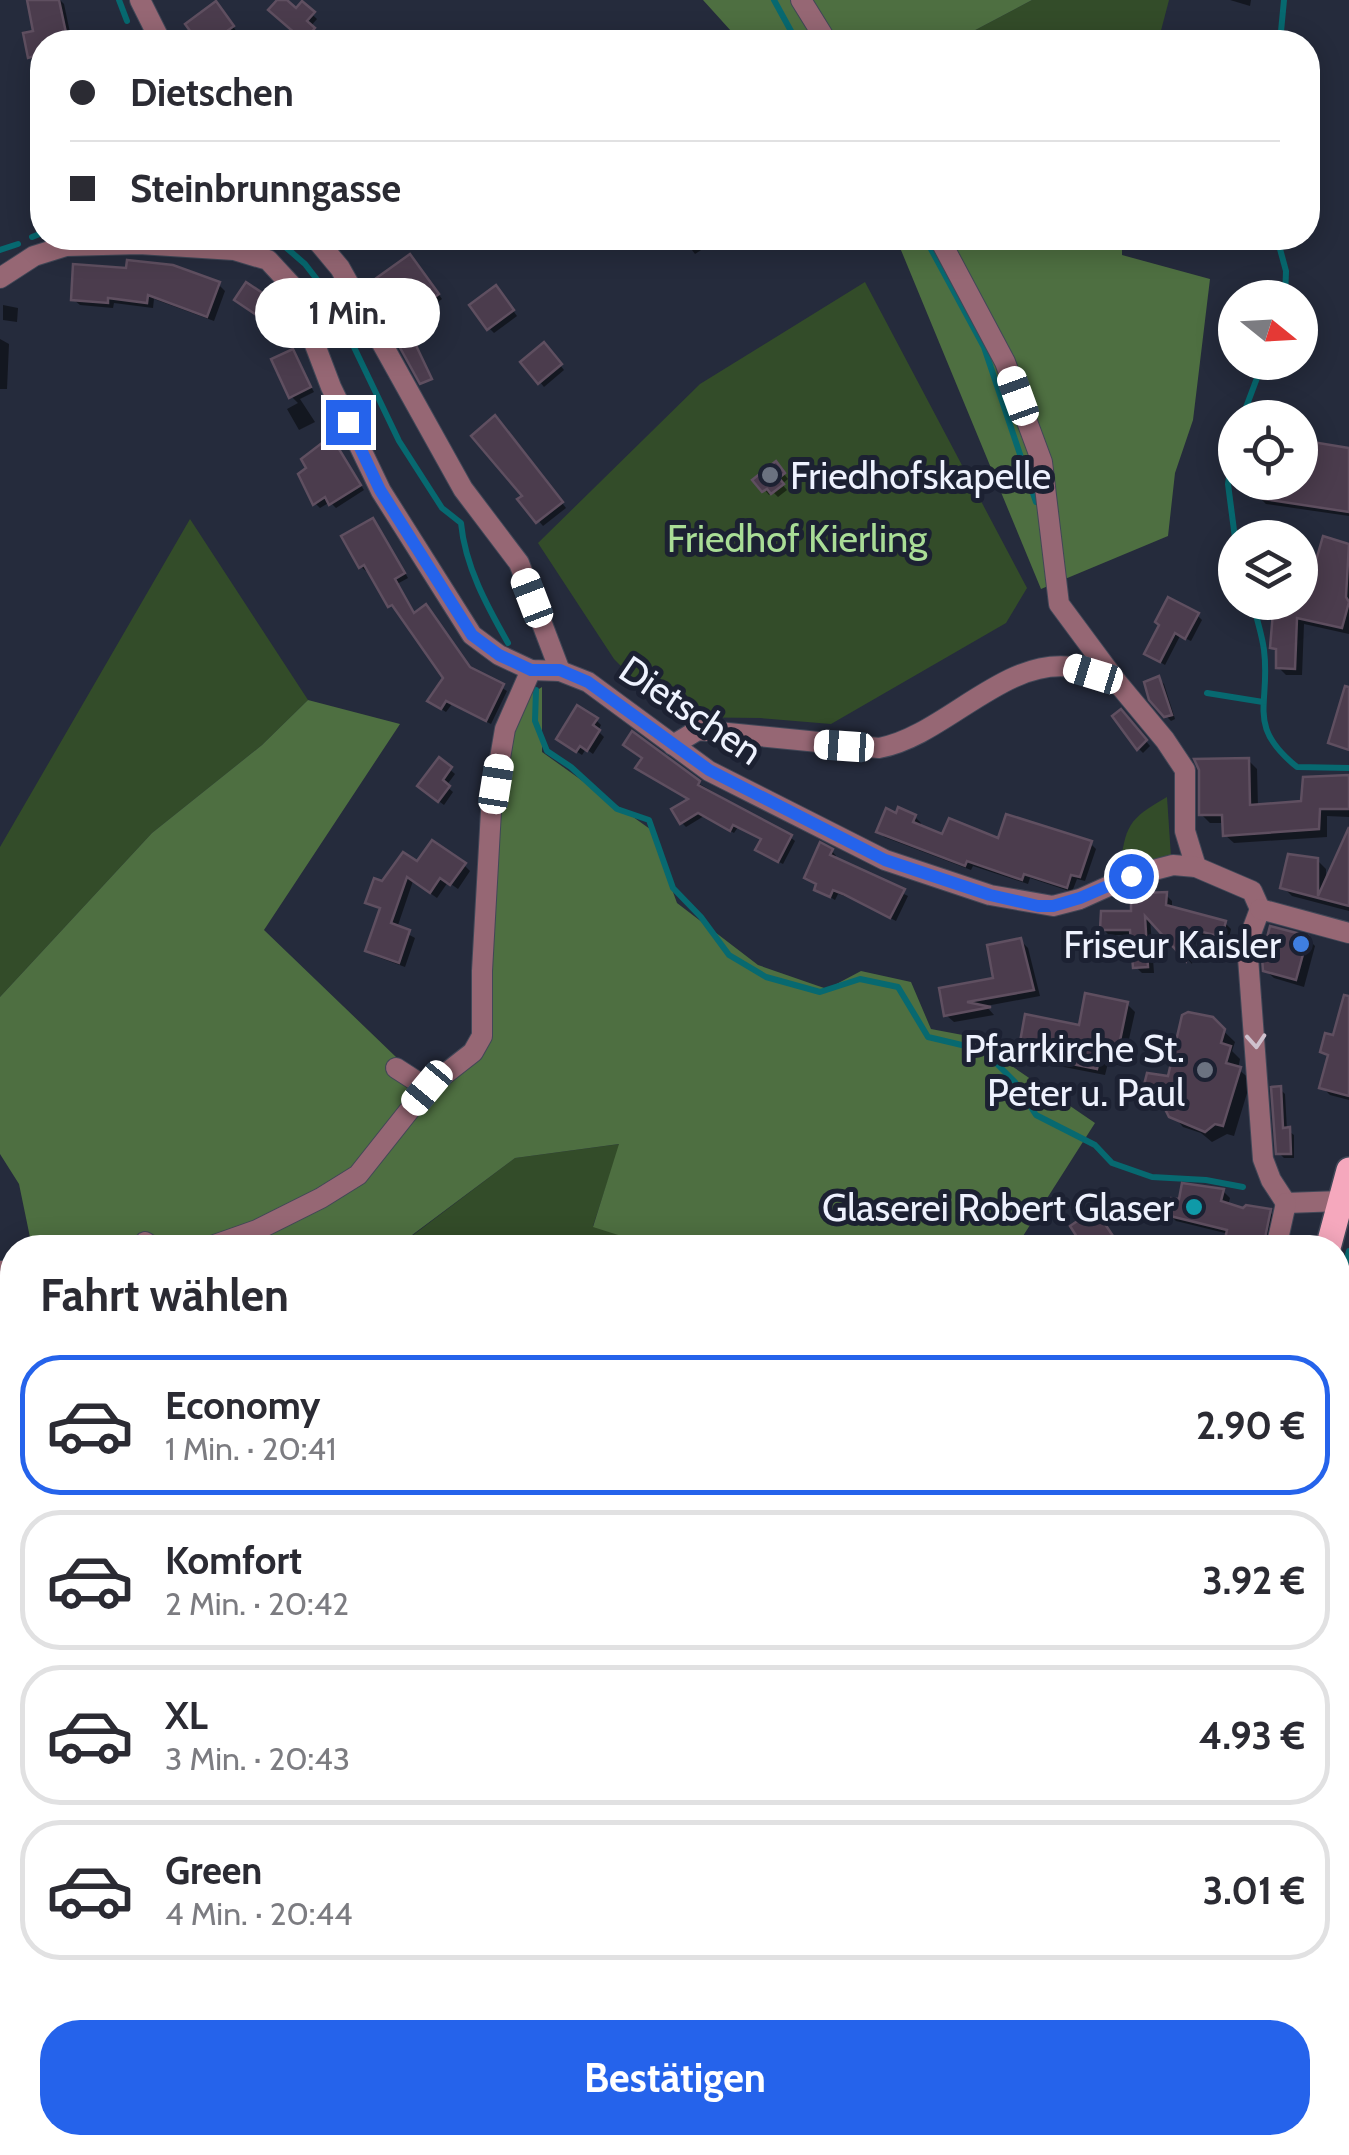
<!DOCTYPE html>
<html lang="de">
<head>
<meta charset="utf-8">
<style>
	body { margin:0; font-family:Cabin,sans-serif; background:#f7f7f7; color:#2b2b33; height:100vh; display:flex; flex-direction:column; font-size:38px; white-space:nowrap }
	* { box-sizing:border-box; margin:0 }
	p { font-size:32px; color:#7c7c81 }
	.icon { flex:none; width:55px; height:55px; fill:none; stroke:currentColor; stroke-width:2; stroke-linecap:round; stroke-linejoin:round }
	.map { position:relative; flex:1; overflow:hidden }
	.panel { position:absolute; left:0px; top:1235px; width:1350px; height:920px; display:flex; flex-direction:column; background:#fff; border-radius:40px 40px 0 0; box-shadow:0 5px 25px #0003 }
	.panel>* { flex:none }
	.banner { position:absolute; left:30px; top:30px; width:1290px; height:220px; border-radius:40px; box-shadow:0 5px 25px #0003; display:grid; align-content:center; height:220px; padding:0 40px; background:#fff }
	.needle { width:65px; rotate:108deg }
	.fabs { position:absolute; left:1218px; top:280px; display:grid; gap:20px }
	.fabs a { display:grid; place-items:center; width:100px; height:100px; border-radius:50%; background:#fff; box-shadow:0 5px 25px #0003; font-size:50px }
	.end { position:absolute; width:45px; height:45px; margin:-22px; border:12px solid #2563eb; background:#fff; box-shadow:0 0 0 5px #fff }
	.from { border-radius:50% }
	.bubble { position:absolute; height:70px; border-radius:35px; background:#fff; box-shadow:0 5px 25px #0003; font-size:32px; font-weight:700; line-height:70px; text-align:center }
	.car { position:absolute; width:30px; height:60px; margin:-30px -15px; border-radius:12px; box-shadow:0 0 8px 2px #0007; background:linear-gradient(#fff 24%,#345 0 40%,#fff 0 76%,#345 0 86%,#fff 0) }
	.banner b { display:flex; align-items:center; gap:35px; height:95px; font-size:38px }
	.banner b+b { border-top:2px solid #e1e1e2 }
	.banner i { width:25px; height:25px; background:#2b2b33 }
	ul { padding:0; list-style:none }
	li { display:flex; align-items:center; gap:30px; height:140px; margin:0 20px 15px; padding:0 20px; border:5px solid #e1e1e2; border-radius:40px }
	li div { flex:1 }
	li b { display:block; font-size:38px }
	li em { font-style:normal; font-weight:700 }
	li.current { border-color:#2563eb }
	li>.icon { width:90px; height:90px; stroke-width:1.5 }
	h2 { padding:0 40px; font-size:45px; line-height:120px }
	.primary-button { display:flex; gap:20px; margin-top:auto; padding:20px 40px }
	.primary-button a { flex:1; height:115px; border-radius:40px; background:#2563eb; color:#fff; font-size:40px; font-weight:700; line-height:115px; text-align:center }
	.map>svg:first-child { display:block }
	.green { fill:#334c29 }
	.forest { fill:#4e6f41 }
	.shadow { fill:#0007 }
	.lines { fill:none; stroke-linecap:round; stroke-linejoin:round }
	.stream { stroke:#076970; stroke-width:6 }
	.building { fill:#4b3c4d; stroke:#5f4f60; stroke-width:2.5 }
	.minor-casing { stroke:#414757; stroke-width:22 }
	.primary-casing { stroke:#414757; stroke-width:28 }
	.minor { stroke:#966774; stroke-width:20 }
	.primary { stroke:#f5a8bd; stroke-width:25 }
	.oneway { stroke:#cfc1ce }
	.route { stroke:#2563eb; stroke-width:12 }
	.worship-dot { fill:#6b7280; stroke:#1c2132; stroke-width:4 }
	.shop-dot { fill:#3f7fe0; stroke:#1c2132; stroke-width:4 }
	.culture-dot { fill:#0f9aa8; stroke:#1c2132; stroke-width:4 }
	.labels { text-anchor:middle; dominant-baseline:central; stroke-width:10; stroke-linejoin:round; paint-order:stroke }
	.poi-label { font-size:38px; fill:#eef2fe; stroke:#1c2132; text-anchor:end }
	.park-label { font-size:38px; fill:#a9dd96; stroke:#1c2132 }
	.street-label { font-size:38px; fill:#eef2fe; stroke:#1c2132 }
</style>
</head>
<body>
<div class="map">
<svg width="1349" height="2155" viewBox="0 0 1349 2155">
	<rect width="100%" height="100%" fill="#252b3c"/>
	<g class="green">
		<polygon points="1032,0 1169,0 1158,42 961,42 964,36"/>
		<polygon points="865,282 1027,588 1006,623 831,724 760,718 671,717 614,659 538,543 700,384"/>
		<polygon points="190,519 308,700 262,745 152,833 0,997 0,847"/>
		<path d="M1167,797L1171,857L1120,870C1125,826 1128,819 1167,797Z"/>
		<polygon points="620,1144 593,1226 656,1247 396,1248 515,1158"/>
		<polygon points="0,1418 12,1449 12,1522 0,1522"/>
	</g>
	<g class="forest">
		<polygon points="703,0 1032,0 964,36 961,42 741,42"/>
		<polygon points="896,238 1122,238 1122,255 1210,279 1193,420 1175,473 1168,536 1041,589"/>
		<polygon points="542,687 542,752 650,829 677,903 758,965 827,989 861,971 911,982 931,1029 968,1036 1095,1123 1016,1247 656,1247 593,1227 619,1144 515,1158 396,1247 32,1247 19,1184 0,1154 0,997 152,833 262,745 308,700 400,724 264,930 422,1082 492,1033 485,971 495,812 510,730 522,700"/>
		<polygon points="12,1264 12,1449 0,1418 0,1269"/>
		<polygon points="0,1522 12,1522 12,1644 0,1625"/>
		<polygon points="12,1858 12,2142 321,2143 317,2155 0,2155 0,1876"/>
	</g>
	<g class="shadow">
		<polygon points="40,0 60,0 64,4 72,42 42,42 42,63 38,64 30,56"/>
		<polygon points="280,0 296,11 302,5 317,19 310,27 318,34 311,42 272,10"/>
		<polygon points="1230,0 1251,0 1250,6"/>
		<polygon points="220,9 237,32 223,42 202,42 188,25"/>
		<polygon points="683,238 717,238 718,239 695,254"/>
		<polygon points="415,262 442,299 411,322 406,317"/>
		<polygon points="219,285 225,291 214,321 154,299 153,308 114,303 113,308 80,305 73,299"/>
		<polygon points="247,286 273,305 264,319 242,304"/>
		<polygon points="500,293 517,316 494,333 489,328"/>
		<polygon points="3,305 18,308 17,322 3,320"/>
		<polygon points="0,339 9,344 7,389 0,389"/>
		<polygon points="548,350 564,370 544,387 540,382"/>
		<polygon points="292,352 314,392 300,399 315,422 299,430 287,409 298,403 291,396"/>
		<polygon points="500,423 566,508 543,526 521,500 525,496"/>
		<polygon points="1300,443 1349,451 1349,516 1266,504 1259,497 1300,482"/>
		<polygon points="335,444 364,490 336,508 330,502 320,508 315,503"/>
		<polygon points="776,464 788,479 782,484 787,490 778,497 773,492 769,495 756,480"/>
		<polygon points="378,526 408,578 397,584 415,615 471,670 507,691 491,724 452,704 446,712 435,705 446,678 397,609 390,606 370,569 366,571 361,567 345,537"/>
		<polygon points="1325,539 1349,546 1349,634 1304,624 1302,675 1286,675 1278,667 1278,653 1273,647 1300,602 1300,578 1313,581"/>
		<polygon points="1197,615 1202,620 1191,641 1180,636 1165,665 1147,654"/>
		<polygon points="1159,679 1164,684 1175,719 1171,721 1166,716"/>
		<polygon points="1126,717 1150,746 1143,753 1138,748"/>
		<polygon points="596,720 601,725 598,731 604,737 593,754 586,749 582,755 564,743"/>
		<polygon points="439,760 455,774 446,786 453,792 444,805 424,790"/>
		<polygon points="1248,760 1257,769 1258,807 1304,804 1349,778 1349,817 1327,816 1327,837 1234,843 1225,835 1225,823 1210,823 1201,814"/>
		<polygon points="698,783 790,837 795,841 783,864 763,854 763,841 738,827 734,833 704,816 686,827 682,823"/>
		<polygon points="915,817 921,823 920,827 943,838 1090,843 1096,849 1085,881 1077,879 1072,892 1030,878 1028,884 973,866 971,870 884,837 879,831"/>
		<polygon points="1349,833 1349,911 1292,896 1283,887 1317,860 1326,869 1326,884"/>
		<polygon points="832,851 836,856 835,860 908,896 896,921 851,898 838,894 835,900 817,889 818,885 807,878"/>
		<polygon points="417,865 464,865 470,871 458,889 448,882 437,898 413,881 397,928 415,938 405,967 375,956 368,950 382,911 368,902 383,884"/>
		<polygon points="1142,890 1147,895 1166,895 1172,901 1172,909 1225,923 1231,929 1228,942 1197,934 1192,964 1150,918 1154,973 1142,973 1136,967 1133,935 1109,935 1103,929 1133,913"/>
		<polygon points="1307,938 1315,946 1304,987 1274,978 1265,970"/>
		<polygon points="1021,941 1028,948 1040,996 986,1006 994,1015 954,1022 946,1015 996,980"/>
		<polygon points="1127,1004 1135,1012 1123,1066 1108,1063 1105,1075 1028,1060 1020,1052"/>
		<polygon points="1212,1020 1235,1042 1232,1051 1240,1059 1238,1069 1251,1080 1234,1136 1227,1134 1212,1142 1201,1133 1183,1127 1167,1108 1145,1092 1169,1079"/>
		<polygon points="1349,1026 1349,1100 1330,1095 1322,1087 1330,1059 1323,1052"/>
		<polygon points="1280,1089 1285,1094 1287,1130 1294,1135 1294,1158 1284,1158 1279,1153"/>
		<polygon points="1223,1191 1230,1198 1228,1206 1269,1211 1276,1218 1270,1248 1226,1248 1229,1234 1176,1221 1169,1214"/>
		<polygon points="1338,1578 1349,1579 1349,1648 1342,1647 1340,1683 1338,1682"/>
		<polygon points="1338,1871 1346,1878 1349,1874 1349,1968 1346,1970 1347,1991 1338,2008"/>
		<polygon points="1349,2059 1349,2091 1338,2082 1338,2076"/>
		<polygon points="399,2142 448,2142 445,2155 396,2155"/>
		<polygon points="483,2142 523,2142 522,2151 487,2147"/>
		<polygon points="687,2142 723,2142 725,2155 682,2155"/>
		<polygon points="782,2142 830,2142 825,2155 778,2155"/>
		<polygon points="851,2142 903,2142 896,2155 874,2155"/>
		<polygon points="1259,2146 1270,2155 1252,2155"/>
	</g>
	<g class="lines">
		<g class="stream">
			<polyline points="119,0 127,21"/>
			<polyline points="774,0 797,42"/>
			<polyline points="139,41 140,42"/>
			<polyline points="1280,42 1284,0"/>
			<polyline points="32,237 42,233"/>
			<path d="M275,238L305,264L329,295L399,441L442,508L461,523C465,566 487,606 508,643"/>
			<polyline points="925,238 984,347 1036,502"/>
			<polyline points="1277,238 1286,271 1285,298"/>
			<polyline points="0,250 18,244"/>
			<polyline points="1242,418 1263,362"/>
			<polyline points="1235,436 1228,484 1235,538"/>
			<path d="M1253,602C1256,618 1262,634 1264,650C1271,705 1245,725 1297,767L1349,768"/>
			<polyline points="536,690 535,721 547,751 571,767 617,809 649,820 673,888 701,917 729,955 766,977 820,992 860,979 898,987 928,1037 983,1050 1015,1082 1036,1115 1095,1145 1112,1163 1152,1177 1206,1180 1243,1187"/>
			<polyline points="1207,693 1263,702"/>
			<polyline points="1338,1297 1349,1251"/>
			<polyline points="1338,1449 1349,1470"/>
			<polyline points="1338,1765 1349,1758"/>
			<polyline points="1149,2155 1150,2142"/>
		</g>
	</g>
	<g class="building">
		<polygon points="27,0 59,0 68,42 42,42 42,54 28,58 23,33 33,31"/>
		<polygon points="277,0 287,0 296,8 302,1 315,12 307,21 315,28 304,41 268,10"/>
		<polygon points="216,1 234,26 212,42 198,42 185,24"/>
		<polygon points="410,254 439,294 404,319 375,279"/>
		<polygon points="127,260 173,265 220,282 207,317 148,295 147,303 108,298 108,303 71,300 73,264 126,268"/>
		<polygon points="246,282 270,298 258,316 234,300"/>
		<polygon points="496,285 514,310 487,330 469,305"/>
		<polygon points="412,337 432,379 420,384 398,344"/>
		<polygon points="544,342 562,364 538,384 520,362"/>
		<polygon points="293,349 311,387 289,398 271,359"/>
		<polygon points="495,415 563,502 536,523 517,499 522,496 471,436"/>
		<polygon points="331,436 361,485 329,505 325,497 313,505 298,474 306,468 301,459"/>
		<polygon points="1300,440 1349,448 1349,512 1257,498 1260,482 1300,482"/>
		<polygon points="776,461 785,473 779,478 784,484 771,494 767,489 762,492 752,480"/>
		<polygon points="373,518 405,573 395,579 414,613 426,604 470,667 504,684 486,721 446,701 441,709 427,701 443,678 392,605 388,607 364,565 359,568 341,536"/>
		<polygon points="1323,536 1349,544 1346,597 1349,602 1342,628 1297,618 1295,669 1276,668 1276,649 1270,648 1273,612 1258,609 1258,602 1300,602 1300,575 1311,578"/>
		<polygon points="1168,597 1199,613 1185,639 1175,633 1160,662 1144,654 1159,625 1155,622"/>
		<polygon points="1159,676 1172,715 1164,717 1149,700 1144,682"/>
		<polygon points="1345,686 1349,687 1349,750 1328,743"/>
		<polygon points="577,705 598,718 593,725 600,730 587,751 580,746 576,752 556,739"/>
		<polygon points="1121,709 1147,740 1137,750 1112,716"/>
		<polygon points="632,731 700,781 698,785 792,835 778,862 755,850 761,839 733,825 730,831 698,813 680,824 671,809 688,799 635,768 642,758 623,745"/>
		<polygon points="439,757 452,767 443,780 450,786 438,802 417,786"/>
		<polygon points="1249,758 1250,805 1301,801 1303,777 1349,775 1349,809 1320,809 1319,829 1223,836 1222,815 1199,815 1199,770 1194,759"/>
		<polygon points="898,807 916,815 913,822 942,834 949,818 998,838 1006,814 1092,841 1080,877 1071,875 1067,888 1024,874 1022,880 967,861 965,866 876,832 886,808 896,813"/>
		<polygon points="1349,827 1349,906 1280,888 1288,854 1318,858 1318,896"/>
		<polygon points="432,840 466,863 450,885 440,878 430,893 407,877 391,923 410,930 399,963 365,951 380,908 365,903 374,878 382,881 403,852 417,861"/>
		<polygon points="820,842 833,849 830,855 905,889 890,918 843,894 833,890 830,897 814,890 816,884 804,878"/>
		<polygon points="1143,887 1143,893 1167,892 1166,905 1226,921 1222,937 1191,929 1186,961 1145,916 1148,967 1133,968 1130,930 1100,930 1101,911 1131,911 1131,901 1125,894"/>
		<polygon points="1270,926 1308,936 1296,980 1263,971 1262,957"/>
		<polygon points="1021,938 1034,990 967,1002 991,1007 944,1016 939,988 993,978 987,945"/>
		<polygon points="1085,993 1128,1002 1116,1060 1100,1056 1097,1069 1018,1053 1025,1014 1079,1025"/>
		<polygon points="1344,995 1349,996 1349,1096 1319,1088 1328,1055 1320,1052 1325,1033 1333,1035"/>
		<polygon points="1188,1012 1213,1017 1225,1029 1221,1043 1231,1046 1226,1063 1241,1067 1223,1126 1215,1124 1205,1132 1169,1117 1161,1101 1142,1093 1147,1073 1168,1076 1182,1015"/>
		<polygon points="1281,1086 1283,1128 1290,1127 1291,1154 1276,1154 1271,1087"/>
		<polygon points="1182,1183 1224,1189 1221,1201 1243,1208 1246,1205 1271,1209 1263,1248 1223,1248 1227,1230 1166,1215 1171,1198 1179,1199"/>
		<polygon points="1095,1209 1121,1248 1084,1248 1070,1226"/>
	</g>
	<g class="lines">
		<defs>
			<g id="minor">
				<polyline points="140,0 161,42"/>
				<polyline points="801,0 827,42"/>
				<polyline points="315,238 340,268 463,489 519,563 560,671"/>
				<polyline points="939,238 1005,362 1042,462 1059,604 1116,681 1165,740 1185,770 1185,831 1196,867"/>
				<polyline points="0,278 34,256 66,246 139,244 234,250 268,260 293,287 331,387 381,491 472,635 499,655 531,670 560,671 588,682 709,771 885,860 990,895 1053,906 1080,899 1131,876 1173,865 1196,867 1252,891 1260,909"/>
				<path d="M673,745L698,730L879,748C944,736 1003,658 1071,667C1086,669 1102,677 1116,681"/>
				<polyline points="1260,909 1247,944 1263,1159 1271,1180 1286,1203"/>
				<polyline points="1260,909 1349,933"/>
				<polyline points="396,1068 427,1088"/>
				<polyline points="1286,1203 1341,1201"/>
				<polyline points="145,1242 154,1248"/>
				<polyline points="206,1248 257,1230 321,1198 358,1175 427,1088 473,1052 482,1036 482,971 491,811 505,729 531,670"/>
				<polyline points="1276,1248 1286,1203"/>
				<polyline points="0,1271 12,1271"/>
				<polyline points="1338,1284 1349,1288"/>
				<polyline points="1338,1375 1349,1367"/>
				<polyline points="1338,1476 1349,1498"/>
				<polyline points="1338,1733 1349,1719"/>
				<polyline points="1338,2006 1349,1990"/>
				<polyline points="952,2142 960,2155"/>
				<polyline points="464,2155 466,2142"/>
				<polyline points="760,2155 767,2142"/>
				<polyline points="1229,2155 1238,2142"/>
			</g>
			<g id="primary">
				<polyline points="1328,1248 1349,1170"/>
				<polyline points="1023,2155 1029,2142"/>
			</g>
		</defs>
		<use href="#minor" class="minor-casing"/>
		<use href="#primary" class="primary-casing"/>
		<use href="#minor" class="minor"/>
		<use href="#primary" class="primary"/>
	</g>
	<defs><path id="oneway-chevron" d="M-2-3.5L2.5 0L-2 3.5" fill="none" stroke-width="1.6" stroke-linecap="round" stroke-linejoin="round" transform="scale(2.5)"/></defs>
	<use class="oneway" href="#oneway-chevron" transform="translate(1256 1041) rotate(86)"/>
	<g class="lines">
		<polyline class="route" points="348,422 380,490 472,635 499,655 531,670 560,670 588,682 709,770 885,860 990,895 1038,906 1053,906 1080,898 1131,876"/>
	</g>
	<g class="worship-dot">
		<circle cx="770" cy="475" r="10"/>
		<circle cx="1205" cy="1070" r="10"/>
	</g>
	<circle class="shop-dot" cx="1301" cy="944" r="10"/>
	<circle class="culture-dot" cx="1194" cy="1207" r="10"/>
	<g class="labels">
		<g class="poi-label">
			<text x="790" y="475" text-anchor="start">Friedhofskapelle</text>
			<text x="1281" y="944">Friseur Kaisler</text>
			<text x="1185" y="1048">Pfarrkirche St.<tspan x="1185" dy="44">Peter u. Paul</tspan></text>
			<text x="1174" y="1207">Glaserei Robert Glaser</text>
		</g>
		<g class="park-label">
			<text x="797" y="538">Friedhof Kierling</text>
		</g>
		<g class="street-label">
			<text transform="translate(691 710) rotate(34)">Dietschen</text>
		</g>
	</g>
</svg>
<div class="fabs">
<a><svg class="needle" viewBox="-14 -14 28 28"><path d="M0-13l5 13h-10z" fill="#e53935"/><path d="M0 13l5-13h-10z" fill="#7c7c81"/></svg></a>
<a><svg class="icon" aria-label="locate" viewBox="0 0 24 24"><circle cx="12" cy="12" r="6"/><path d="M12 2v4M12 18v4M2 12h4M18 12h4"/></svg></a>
<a><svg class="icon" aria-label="layers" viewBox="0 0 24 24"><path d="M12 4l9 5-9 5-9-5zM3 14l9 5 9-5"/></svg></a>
</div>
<i class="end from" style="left:1131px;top:876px"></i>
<i class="end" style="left:348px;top:422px"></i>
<div class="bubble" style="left:255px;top:278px;width:185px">1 Min.</div>
<i class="car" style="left:1018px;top:396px;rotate:340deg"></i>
<i class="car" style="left:532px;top:598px;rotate:339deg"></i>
<i class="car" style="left:1093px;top:674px;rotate:287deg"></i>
<i class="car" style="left:844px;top:746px;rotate:274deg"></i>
<i class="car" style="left:496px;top:784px;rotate:9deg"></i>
<i class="car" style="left:427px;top:1088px;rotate:220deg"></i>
<div class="banner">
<b><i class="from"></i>Dietschen</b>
<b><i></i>Steinbrunngasse</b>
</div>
<section class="panel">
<h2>Fahrt wählen</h2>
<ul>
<li class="current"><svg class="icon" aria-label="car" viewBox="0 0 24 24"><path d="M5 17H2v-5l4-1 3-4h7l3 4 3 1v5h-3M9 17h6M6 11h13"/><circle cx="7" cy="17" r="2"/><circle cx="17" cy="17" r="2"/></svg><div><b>Economy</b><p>1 Min. · 20:41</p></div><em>2.90 €</em></li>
<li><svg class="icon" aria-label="car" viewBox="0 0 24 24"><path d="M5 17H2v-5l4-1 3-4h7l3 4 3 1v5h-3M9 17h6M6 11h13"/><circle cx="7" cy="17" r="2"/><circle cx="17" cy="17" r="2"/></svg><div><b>Komfort</b><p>2 Min. · 20:42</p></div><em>3.92 €</em></li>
<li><svg class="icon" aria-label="car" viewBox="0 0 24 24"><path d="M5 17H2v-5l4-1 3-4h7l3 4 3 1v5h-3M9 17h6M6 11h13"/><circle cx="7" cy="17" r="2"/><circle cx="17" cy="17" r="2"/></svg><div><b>XL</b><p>3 Min. · 20:43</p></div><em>4.93 €</em></li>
<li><svg class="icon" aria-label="car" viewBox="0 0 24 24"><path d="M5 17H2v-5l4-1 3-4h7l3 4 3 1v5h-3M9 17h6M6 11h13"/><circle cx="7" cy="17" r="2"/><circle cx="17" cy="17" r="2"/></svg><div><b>Green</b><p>4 Min. · 20:44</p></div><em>3.01 €</em></li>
</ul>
<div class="primary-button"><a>Bestätigen</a></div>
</section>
</div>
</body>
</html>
